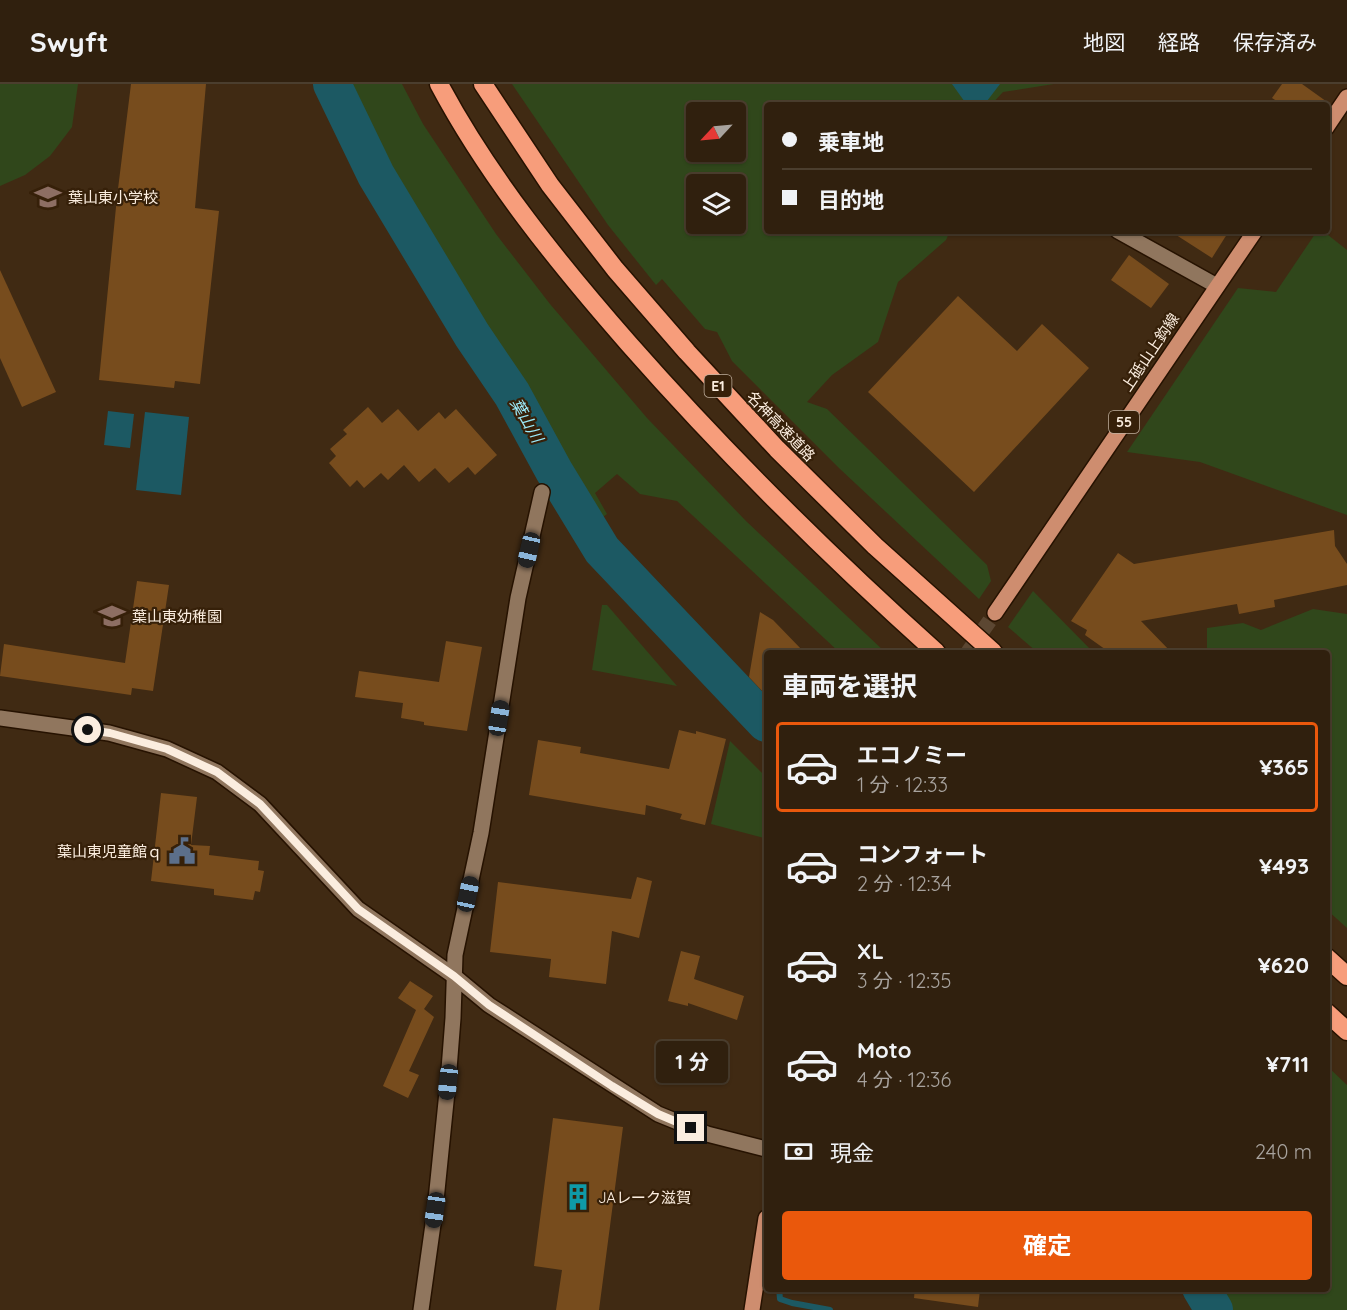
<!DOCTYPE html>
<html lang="ja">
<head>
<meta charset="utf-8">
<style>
	body { margin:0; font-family:Quicksand,"Noto Sans JP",sans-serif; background:#382817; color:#f1f3f6; height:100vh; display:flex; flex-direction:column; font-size:22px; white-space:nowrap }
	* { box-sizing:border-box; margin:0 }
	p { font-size:20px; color:#a8a39e }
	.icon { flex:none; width:33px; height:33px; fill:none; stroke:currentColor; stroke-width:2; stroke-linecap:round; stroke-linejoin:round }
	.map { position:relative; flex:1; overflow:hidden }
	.sheet { position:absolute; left:764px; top:566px; width:566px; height:642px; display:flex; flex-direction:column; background:#30200e; border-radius:6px; box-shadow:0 2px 4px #0004,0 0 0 2px #4b3e2e }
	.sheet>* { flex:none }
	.banner { position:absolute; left:764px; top:18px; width:566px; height:132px; border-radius:6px; box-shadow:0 2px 4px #0004,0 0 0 2px #4b3e2e; display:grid; align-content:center; height:132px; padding:0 18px; background:#30200e }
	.needle { width:39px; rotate:244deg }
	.tools { position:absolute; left:686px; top:18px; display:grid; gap:12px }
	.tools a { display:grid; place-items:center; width:60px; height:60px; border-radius:6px; background:#30200e; box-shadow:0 2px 4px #0004,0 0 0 2px #4b3e2e; font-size:30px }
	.end { position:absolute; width:27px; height:27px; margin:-14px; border:8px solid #fbeddf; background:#111; box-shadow:0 0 0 3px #111 }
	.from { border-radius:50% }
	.bubble { position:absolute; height:42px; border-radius:6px; background:#30200e; box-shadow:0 2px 4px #0004,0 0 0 2px #4b3e2e; font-size:20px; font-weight:700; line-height:42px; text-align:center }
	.car { position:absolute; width:18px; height:36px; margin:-18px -9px; border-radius:8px; box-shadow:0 0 4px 2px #0007; background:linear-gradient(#222 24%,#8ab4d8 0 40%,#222 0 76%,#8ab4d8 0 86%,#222 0) }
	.banner b { display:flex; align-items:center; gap:21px; height:57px; font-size:22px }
	.banner b+b { border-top:2px solid #4b3e2e }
	.banner i { width:15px; height:15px; background:#f1f3f6 }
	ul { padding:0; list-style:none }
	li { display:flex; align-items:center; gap:18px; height:90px; margin:0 12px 9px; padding:0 6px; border:3px solid transparent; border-radius:6px }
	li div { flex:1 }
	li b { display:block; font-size:22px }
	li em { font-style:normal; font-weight:700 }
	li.active { border-color:#ea580c }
	li>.icon { width:54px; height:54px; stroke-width:1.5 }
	h2 { padding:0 18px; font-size:27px; line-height:72px }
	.pay { display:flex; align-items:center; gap:15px; height:66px; padding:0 18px; font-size:22px }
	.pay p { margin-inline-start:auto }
	.button { display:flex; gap:12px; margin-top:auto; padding:12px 18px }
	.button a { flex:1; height:69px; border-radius:6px; background:#ea580c; color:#fff; font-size:24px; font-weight:700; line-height:69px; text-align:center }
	header { display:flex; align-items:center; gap:36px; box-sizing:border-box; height:84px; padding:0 30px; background:#30200e; border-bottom:2px solid #4b3e2e }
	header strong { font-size:28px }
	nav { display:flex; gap:33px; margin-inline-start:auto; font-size:21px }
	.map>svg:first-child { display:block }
	.green { fill:#30471b; fill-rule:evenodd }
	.water { fill:#1c5963 }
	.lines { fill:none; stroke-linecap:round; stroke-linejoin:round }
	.stream { stroke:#1c5963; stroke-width:6 }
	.river { stroke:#1c5963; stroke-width:38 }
	.building { fill:#774c1d }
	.primary-tunnel { stroke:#5c4732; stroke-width:15; stroke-dasharray:15 8; stroke-linecap:butt }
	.street-casing { stroke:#261200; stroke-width:18 }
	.primary-casing { stroke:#261200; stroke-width:18 }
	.highway-casing { stroke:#261200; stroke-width:21 }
	.street { stroke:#90765e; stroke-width:15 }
	.primary { stroke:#ce8d6f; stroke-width:15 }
	.highway { stroke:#f79d7b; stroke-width:18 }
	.route { stroke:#fbeddf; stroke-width:8 }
	.labels { text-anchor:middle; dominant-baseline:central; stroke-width:4.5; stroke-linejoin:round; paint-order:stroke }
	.shield { fill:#362009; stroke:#c0b09f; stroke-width:1.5 }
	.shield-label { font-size:14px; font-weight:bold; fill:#fbeddf }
	.poi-label { font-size:15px; fill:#fbeddf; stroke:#362009; text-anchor:start }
	.street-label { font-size:15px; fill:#fbeddf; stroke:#362009 }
	.water-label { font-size:16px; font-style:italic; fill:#9cecfc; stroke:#362009 }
</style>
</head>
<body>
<header>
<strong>Swyft</strong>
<nav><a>地図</a><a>経路</a><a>保存済み</a></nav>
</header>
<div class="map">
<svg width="1347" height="1226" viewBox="0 0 1347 1226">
	<rect width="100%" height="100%" fill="#402a13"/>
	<g class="green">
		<polygon points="0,0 78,0 72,43 50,72 25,91 0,102"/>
		<polygon points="341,0 402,0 423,40 496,150 550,220 647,334 746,437 885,568 839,568 677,417 640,410 617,390 595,409 607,430 594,440 552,367 525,313 475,244 432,169 361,44"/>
		<path d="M512,0H1054L1003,8L991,21H766V147H950L946,156L898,198L878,258L832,291L807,318L827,325L987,481L991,497L979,515L840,385L732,277L717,248L705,245L662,195L656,201L608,141ZM696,28H735V68H696ZM696,100H735V140H696Z"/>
		<polygon points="1317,147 1323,147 1347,166 1347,431 1200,378 1127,368 1238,204 1276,208"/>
		<polygon points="1033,507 1093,568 1037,568 1008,543"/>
		<polygon points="602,521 607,521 677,602 592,586"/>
		<polygon points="1313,525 1347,530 1347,844 1326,825 1326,568 1207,568 1207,544 1243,539 1261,546"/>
		<polygon points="730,657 766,693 766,744 764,754 711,740"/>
		<polygon points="1326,981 1347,1001 1347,1226 1228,1226 1215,1205 1326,1204"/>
	</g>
	<g class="water">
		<polygon points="952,0 1000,0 984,21 967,21"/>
		<polygon points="108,327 134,330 130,364 104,361"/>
		<polygon points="145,328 189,333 181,411 136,406"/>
	</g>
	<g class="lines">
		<polyline class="stream" points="779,1204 780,1215 792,1219 830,1226"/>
		<g class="river">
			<polyline points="332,0 376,91 472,251 512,310 554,387 602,466 766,639"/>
			<polyline points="1201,1204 1214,1226"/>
		</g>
	</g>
	<g class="building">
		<polygon points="131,0 206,0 195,124 219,127 200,300 175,297 174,304 99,296 117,113"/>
		<polygon points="1282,0 1302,0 1330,20 1283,21 1272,14"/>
		<polygon points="1170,147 1229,147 1212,174"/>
		<polygon points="1129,171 1169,200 1151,224 1111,196"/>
		<polygon points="0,186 56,308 22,323 0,274"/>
		<polygon points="958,212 1017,267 1042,240 1089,284 974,408 868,308"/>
		<polygon points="368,323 382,339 398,325 418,347 439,328 445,335 456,325 497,371 475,391 468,383 449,399 435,384 419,398 404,381 388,396 381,389 364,404 357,396 350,403 329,379 336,372 330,365 347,350 343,346"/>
		<polygon points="1334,446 1335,462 1347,480 1347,501 1274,516 1275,523 1239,530 1237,520 1141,537 1171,568 1109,568 1085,551 1087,546 1071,537 1118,469 1134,480"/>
		<polygon points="137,497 169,501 153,607 132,604 131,611 0,592 4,560 125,579"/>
		<polygon points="760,528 773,536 804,568 766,568 766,611 749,593"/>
		<polygon points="446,557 482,563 467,647 424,641 424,638 401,634 403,619 355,613 359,587 439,598"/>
		<polygon points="679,646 696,650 696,647 726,655 705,741 680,735 682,730 646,721 645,731 529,711 538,656 581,663 580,669 669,685"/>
		<polygon points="161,709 197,713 191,761 210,762 209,771 259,777 258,786 264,787 260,808 255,807 253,816 214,811 214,805 151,797"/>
		<polygon points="637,793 652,797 639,854 612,847 606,900 549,893 551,875 490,868 498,798 631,815"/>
		<polygon points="681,867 700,872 694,895 744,912 737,936 688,919 688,922 668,917"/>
		<polygon points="410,897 433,912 424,925 434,933 409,987 419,991 408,1014 383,1002 416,926 398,914"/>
		<polygon points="553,1034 623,1043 599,1226 556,1226 562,1186 534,1182"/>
		<polygon points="915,1204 980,1206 978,1223 914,1214"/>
	</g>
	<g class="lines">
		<polyline class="primary-tunnel" points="968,568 995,529"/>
		<defs>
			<g id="street">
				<polyline points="1118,147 1217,202"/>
				<polyline points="0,634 109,649 167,665 217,688 260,720 358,825 454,892 489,921 658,1030 707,1050 766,1065"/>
				<polyline points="421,1226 435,1126 448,998 453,934 455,871 481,749 518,514 542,408"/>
			</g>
			<g id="primary">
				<polyline points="1326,44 1347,13"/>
				<polyline points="995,529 1255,147"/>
				<polyline points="752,1226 766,1134"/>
			</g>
			<g id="highway">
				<path d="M439,0C489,94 559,180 629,260C725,369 828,471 936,568"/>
				<polyline points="483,0 550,101 615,185 687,268 777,365 875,462 993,568"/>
				<polyline points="1326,873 1347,892"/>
				<polyline points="1326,928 1347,947"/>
			</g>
		</defs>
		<use href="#street" class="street-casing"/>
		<use href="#primary" class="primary-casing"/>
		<use href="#highway" class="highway-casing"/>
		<use href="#street" class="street"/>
		<use href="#primary" class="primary"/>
		<use href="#highway" class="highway"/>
	</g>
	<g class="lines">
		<polyline class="route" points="88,646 110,649 167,665 217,688 260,720 358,825 454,892 489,921 612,1002 658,1030 691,1044"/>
	</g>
	<defs>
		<symbol id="school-bare" viewBox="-9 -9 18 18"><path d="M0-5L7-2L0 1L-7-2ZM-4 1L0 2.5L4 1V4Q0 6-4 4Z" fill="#8d6e63" stroke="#362009" stroke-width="2.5" paint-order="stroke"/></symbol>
		<symbol id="civic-bare" viewBox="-9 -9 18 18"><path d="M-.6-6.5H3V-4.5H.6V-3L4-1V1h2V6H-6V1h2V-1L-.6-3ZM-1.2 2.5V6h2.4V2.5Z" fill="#5c6f8a" stroke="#362009" stroke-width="2.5" paint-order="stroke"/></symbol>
		<symbol id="building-bare" viewBox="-9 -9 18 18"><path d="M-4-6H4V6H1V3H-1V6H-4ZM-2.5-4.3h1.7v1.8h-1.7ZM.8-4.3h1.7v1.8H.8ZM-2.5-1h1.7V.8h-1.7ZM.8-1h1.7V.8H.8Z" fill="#0f9aa8" stroke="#362009" stroke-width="2.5" paint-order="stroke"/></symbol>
	</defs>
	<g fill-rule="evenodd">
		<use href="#school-bare" x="29" y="94" width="38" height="38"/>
		<use href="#school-bare" x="93" y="513" width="38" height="38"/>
		<use href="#civic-bare" x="163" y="748" width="38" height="38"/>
		<use href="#building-bare" x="559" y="1094" width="38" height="38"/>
	</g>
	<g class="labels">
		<g class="shield">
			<rect x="704.5" y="291" width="27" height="22" rx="4.5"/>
			<rect x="1109" y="327" width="30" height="22" rx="4.5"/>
		</g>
		<g class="shield-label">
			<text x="718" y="302">E1</text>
			<text x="1124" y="338">55</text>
		</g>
		<g class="poi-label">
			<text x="68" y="113">葉山東小学校</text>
			<text x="132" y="532">葉山東幼稚園</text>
			<text x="162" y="767" text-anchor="end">葉山東児童館ｑ</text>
			<text x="598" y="1113">JAレーク滋賀</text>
		</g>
		<g class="street-label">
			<text transform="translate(1150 268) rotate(-56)">上砥山上鈎線</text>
			<text transform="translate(781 342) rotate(46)">名神高速道路</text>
		</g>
		<g class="water-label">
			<text transform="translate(527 336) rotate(60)">葉山川</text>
		</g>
	</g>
</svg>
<div class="tools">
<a><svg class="needle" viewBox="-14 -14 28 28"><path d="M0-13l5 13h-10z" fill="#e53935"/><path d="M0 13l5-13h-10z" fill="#a8a39e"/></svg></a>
<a><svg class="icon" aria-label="layers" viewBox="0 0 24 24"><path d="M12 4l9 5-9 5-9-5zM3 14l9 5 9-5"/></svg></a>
</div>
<i class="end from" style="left:88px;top:646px"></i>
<i class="end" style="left:691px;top:1044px"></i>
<div class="bubble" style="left:656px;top:957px;width:72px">1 分</div>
<i class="car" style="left:529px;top:466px;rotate:193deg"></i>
<i class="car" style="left:499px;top:634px;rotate:9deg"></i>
<i class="car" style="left:468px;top:810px;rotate:12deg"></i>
<i class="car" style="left:448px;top:998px;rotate:186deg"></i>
<i class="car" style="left:435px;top:1126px;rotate:188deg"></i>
<div class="banner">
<b><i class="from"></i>乗車地</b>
<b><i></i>目的地</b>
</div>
<section class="sheet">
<h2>車両を選択</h2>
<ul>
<li class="active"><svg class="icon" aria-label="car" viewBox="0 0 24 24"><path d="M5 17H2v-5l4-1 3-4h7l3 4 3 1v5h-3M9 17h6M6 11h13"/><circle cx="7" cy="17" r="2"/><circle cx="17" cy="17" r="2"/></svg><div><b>エコノミー</b><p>1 分 · 12:33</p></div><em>¥365</em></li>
<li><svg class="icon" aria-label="car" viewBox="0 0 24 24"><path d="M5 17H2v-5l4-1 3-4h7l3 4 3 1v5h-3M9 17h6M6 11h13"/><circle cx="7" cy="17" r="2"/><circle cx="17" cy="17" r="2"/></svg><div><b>コンフォート</b><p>2 分 · 12:34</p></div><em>¥493</em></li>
<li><svg class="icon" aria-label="car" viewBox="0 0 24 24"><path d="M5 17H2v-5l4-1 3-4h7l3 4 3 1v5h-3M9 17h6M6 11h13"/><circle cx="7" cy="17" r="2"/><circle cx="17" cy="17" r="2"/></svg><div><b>XL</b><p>3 分 · 12:35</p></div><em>¥620</em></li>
<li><svg class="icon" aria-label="car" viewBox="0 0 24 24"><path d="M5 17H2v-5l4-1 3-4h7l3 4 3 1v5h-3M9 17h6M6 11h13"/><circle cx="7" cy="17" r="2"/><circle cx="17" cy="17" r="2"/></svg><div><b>Moto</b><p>4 分 · 12:36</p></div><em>¥711</em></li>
</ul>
<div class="pay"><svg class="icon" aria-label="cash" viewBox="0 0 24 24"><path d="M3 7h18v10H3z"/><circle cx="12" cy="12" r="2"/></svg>現金<p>240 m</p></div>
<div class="button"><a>確定</a></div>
</section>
</div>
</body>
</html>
